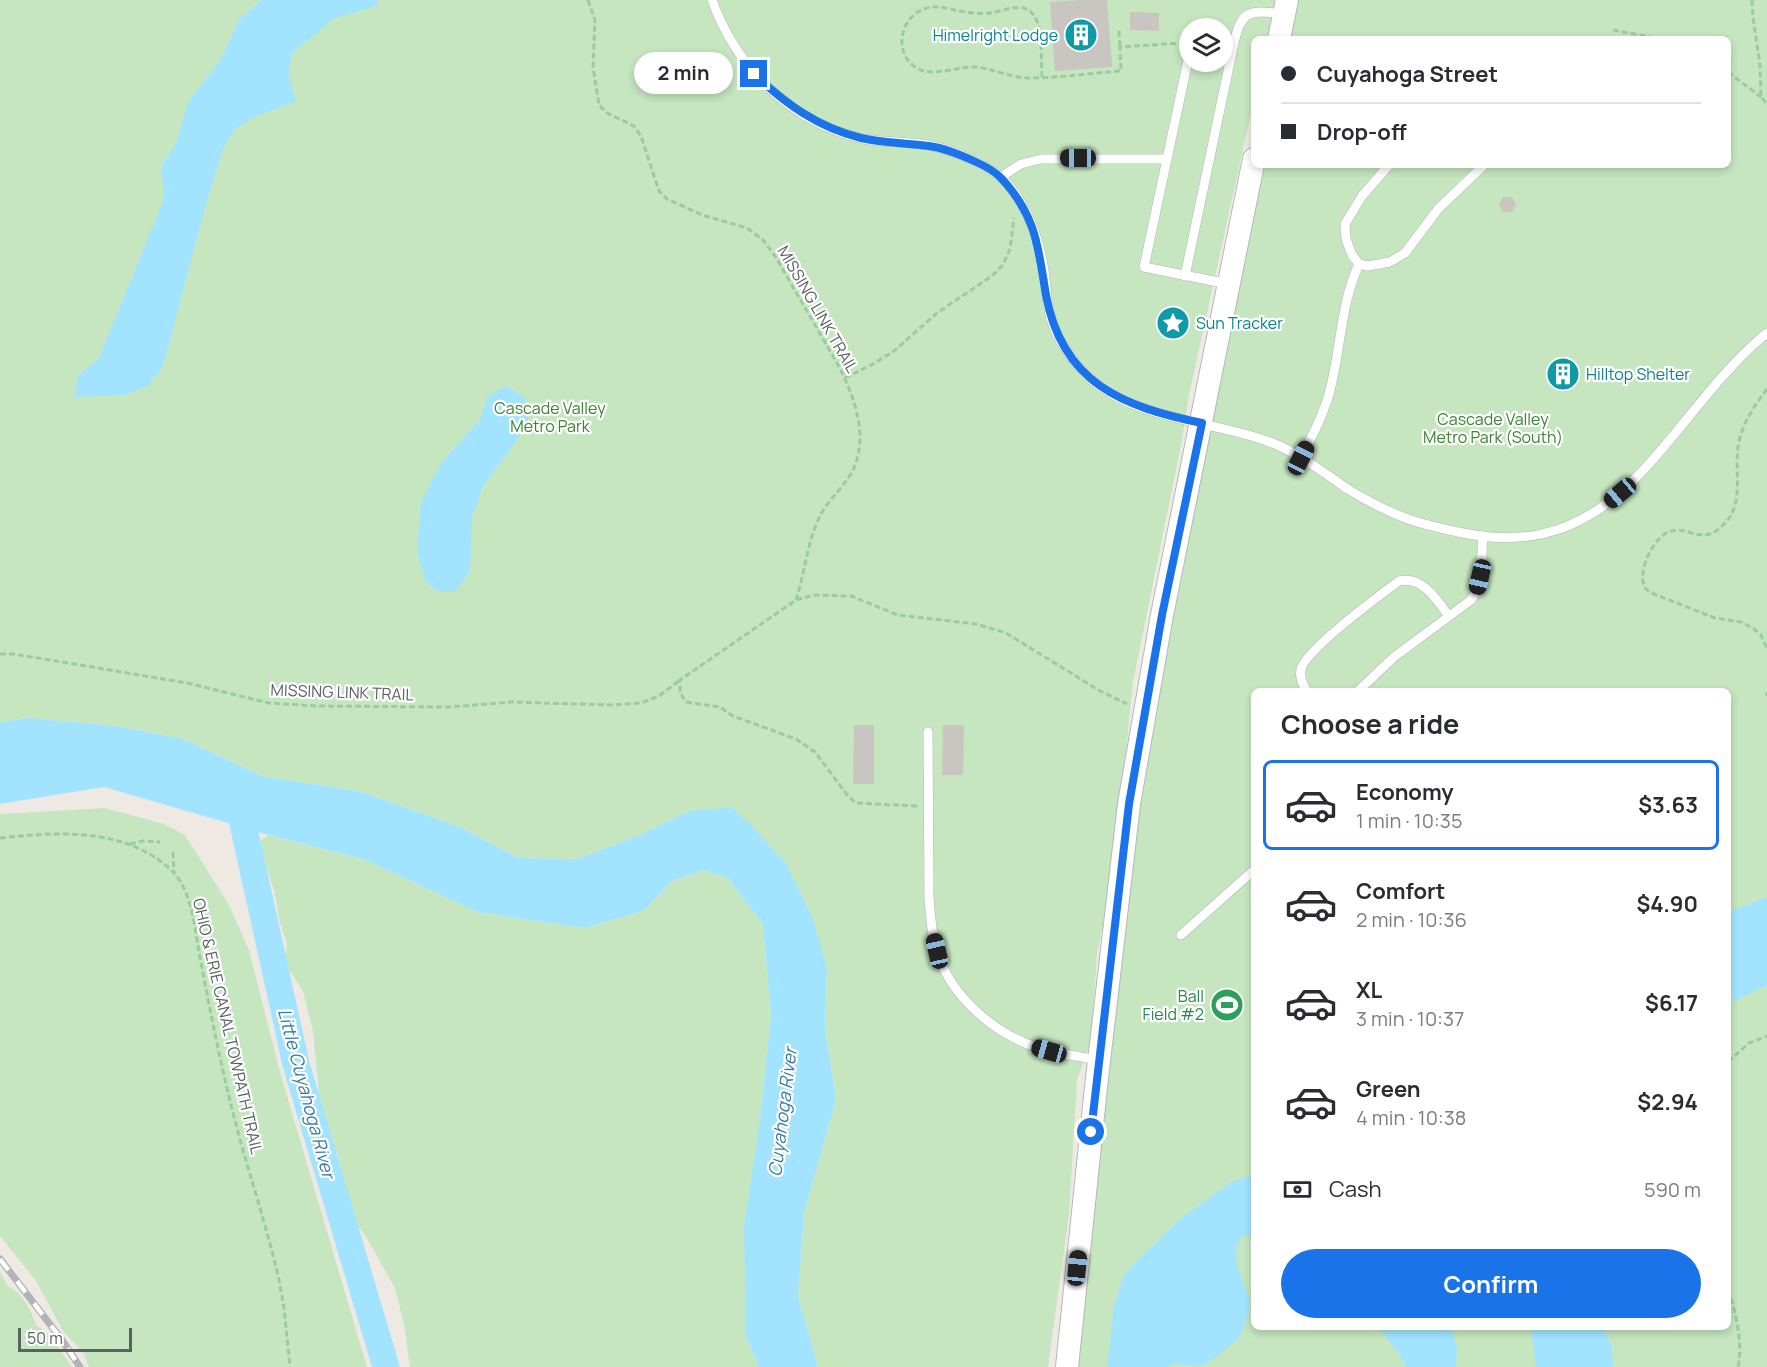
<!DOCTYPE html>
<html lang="en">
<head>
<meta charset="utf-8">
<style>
	body { margin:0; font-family:Manrope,sans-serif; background:#f7f7f7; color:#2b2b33; height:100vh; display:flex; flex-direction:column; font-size:22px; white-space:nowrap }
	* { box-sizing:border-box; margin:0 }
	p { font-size:20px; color:#7c7c81 }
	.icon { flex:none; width:33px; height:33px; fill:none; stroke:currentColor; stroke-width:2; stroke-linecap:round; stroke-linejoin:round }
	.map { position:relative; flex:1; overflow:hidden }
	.side { position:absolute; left:1251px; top:688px; width:480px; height:642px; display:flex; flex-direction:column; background:#fff; border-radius:9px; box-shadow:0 3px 9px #0003 }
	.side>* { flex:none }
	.banner { position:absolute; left:1251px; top:36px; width:480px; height:132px; border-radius:9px; box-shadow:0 3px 9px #0003; display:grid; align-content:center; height:132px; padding:0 30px; background:#fff }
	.controls { position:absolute; left:1179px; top:18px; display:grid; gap:12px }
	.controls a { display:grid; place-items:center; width:54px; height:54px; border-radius:50%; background:#fff; box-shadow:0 3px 9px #0003; font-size:30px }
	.scale { position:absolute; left:18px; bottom:15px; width:114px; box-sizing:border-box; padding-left:6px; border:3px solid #5b6064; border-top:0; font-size:16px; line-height:21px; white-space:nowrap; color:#5b6064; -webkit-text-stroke:4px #fff; paint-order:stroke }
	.end { position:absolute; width:27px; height:27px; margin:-14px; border:8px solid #1a73e8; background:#fff; box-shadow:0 0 0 3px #fff }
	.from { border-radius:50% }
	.bubble { position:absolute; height:42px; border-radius:21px; background:#fff; box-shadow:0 3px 9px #0003; font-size:20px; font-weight:700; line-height:42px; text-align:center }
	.car { position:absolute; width:18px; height:36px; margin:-18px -9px; border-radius:8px; box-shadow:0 0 4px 2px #0007; background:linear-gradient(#222 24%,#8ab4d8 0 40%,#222 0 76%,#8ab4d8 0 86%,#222 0) }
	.banner b { display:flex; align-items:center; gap:21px; height:57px; font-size:22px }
	.banner b+b { border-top:2px solid #e1e1e2 }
	.banner i { width:15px; height:15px; background:#2b2b33 }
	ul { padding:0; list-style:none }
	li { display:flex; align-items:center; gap:18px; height:90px; margin:0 12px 9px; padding:0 18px; border:3px solid transparent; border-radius:9px }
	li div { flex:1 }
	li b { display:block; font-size:22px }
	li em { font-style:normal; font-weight:700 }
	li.current { border-color:#1a73e8 }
	li>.icon { width:54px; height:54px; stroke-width:1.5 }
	h2 { padding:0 30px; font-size:27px; line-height:72px }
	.pay { display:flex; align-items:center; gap:15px; height:66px; padding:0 30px; font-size:22px }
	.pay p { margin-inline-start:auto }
	.action { display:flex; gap:12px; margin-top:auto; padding:12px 30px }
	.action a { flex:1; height:69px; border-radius:36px; background:#1a73e8; color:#fff; font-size:24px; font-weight:700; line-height:69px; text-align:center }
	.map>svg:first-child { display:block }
	.green { fill:#c5e6bf; fill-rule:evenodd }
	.water { fill:#a2e4ff }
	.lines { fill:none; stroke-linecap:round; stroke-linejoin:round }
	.river { stroke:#a2e4ff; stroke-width:27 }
	.building { fill:#c9c5c0 }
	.service-casing { stroke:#b4b7bb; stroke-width:10 }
	.tertiary-casing { stroke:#b4b7bb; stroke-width:24 }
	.path { stroke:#9bcca1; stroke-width:3; stroke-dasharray:6 3; stroke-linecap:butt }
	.service { stroke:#fff; stroke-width:9 }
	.tertiary { stroke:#fff; stroke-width:22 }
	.rail-casing { stroke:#b2b3b4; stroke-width:7 }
	.rail { stroke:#fff; stroke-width:4.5; stroke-dasharray:14; stroke-linecap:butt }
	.route { stroke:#1a73e8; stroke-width:8 }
	.labels { text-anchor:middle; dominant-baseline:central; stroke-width:4.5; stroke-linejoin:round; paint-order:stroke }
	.culture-label { font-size:16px; fill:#0d838f; stroke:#fff; text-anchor:start }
	.street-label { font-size:16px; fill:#5b6064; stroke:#fff }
	.park-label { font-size:16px; fill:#3c8333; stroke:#fff }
	.leisure-label { font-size:16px; fill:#27864d; stroke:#fff; text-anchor:end }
	.water-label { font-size:18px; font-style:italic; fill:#397ba0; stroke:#fff }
</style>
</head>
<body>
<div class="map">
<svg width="1767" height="1367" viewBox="0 0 1767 1367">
	<rect width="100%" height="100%" fill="#eeeae3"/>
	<g class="green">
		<path d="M0,0H1275L1267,39H1254V99L1189,395L1182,440L1133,682L1114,869L1097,954L1091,1041L1077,1080L1069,1214L1048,1367H818L798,1296L804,1213L836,1100L825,1028L827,968L689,811L640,835L577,859L518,858L458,826L358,791L262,776L183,739L117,726L29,718L0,722ZM1190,28H1222V62H1190Z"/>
		<path d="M1294,0H1767V1367H1067L1123,863L1262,165H1728V39H1288ZM1254,692H1728V1328H1254Z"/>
		<polygon points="105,808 164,824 185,835 229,905 249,950 281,1076 367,1367 89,1367 84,1354 63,1331 36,1281 0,1236 0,814"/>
		<polygon points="268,835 366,860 477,912 584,928 643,911 672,881 703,870 727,877 763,925 771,1016 760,1119 746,1337 759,1367 410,1367 404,1324 395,1288 365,1235 353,1221 344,1195 338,1154 322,1126 313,1031 303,991 285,964 287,944 280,923 274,890 258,843"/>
		<polygon points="0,1272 7,1285 18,1293 27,1304 37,1326 49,1334 72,1367 0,1367"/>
	</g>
	<g class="water">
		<polygon points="262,0 378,0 377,6 335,18 292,53 288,74 296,101 254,117 236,128 223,148 204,211 163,366 148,386 124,395 74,397 78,375 98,360 164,199 161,166 176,144 188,102 221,59 239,19"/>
		<polygon points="506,386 525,398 528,420 515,443 483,486 472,518 470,571 455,592 440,592 426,583 417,551 421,502 441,463 480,419 488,396"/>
		<polygon points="29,718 117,726 183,739 262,776 358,791 458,826 518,858 577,859 640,835 689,811 731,807 750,824 786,863 813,919 827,968 825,1028 836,1100 804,1213 798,1296 818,1367 759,1367 746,1337 744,1226 760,1119 771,1016 763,925 727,877 703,870 672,881 643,911 584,928 477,912 366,860 265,834 104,787 0,804 0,722"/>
		<polygon points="1767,897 1767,985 1728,1004 1728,912"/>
		<polygon points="1254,1175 1254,1235 1242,1236 1236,1247 1237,1265 1250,1300 1246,1322 1239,1338 1216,1357 1201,1366 1173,1364 1167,1367 1107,1367 1114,1305 1125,1273 1179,1220 1231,1182"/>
		<polygon points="1380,1328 1451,1328 1457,1349 1456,1367 1407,1367"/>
		<polygon points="1531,1328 1604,1328 1611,1345 1614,1367 1536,1367"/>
	</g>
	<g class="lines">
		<polyline class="river" points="241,815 296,1064 386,1367"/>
	</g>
	<g class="building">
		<polygon points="1082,0 1107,0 1112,67 1055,71 1050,2"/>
		<polygon points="1130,12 1159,13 1159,31 1130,30"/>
		<polygon points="1503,197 1512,197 1516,205 1512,212 1503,212 1499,205"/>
		<polygon points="1569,366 1577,380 1565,392 1550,385 1553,369"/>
		<polygon points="854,725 874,725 874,784 853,784"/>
		<polygon points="943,725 964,725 963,775 942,775"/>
	</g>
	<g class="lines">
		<defs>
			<g id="service">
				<path d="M712,0C736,67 792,124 864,139C886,143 910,141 933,146C946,149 959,154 972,160C982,165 994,170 1002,178C1026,202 1039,238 1044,271C1046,287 1047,303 1051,319C1056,336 1067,353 1079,367C1127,423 1211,418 1275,444C1301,455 1323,472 1346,488C1365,500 1387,511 1408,519C1428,526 1448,530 1468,534C1625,563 1666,415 1767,333"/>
				<path d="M1233,47C1241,11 1247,9 1283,14"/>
				<polyline points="1190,51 1144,267 1228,284"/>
				<polyline points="1389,165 1362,196 1345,224 1346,239 1352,255 1359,264 1368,266 1390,262 1405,253 1438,209 1484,165"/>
				<polyline points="1001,177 1021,164 1041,159 1167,159"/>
				<polyline points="1185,276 1233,47 1222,45"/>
				<path d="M1301,457C1312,437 1323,416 1329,394C1341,351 1340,305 1359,264"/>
				<path d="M1307,692C1303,684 1299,678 1301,669C1307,649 1380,595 1399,581C1423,576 1436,599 1449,616"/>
				<path d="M1357,692L1394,657L1471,600C1484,583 1481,557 1483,536"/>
				<path d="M928,732L929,897C930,916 932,934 937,952C951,996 993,1033 1036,1047C1057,1054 1078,1056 1099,1060"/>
				<polyline points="1181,935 1254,870"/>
			</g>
			<g id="tertiary">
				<polyline points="1279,39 1287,0"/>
				<polyline points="1067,1367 1096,1087 1129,804 1162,615 1254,159"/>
			</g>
		</defs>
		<use href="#service" class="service-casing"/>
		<use href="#tertiary" class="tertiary-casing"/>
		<g class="path">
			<path d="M588,0L595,20L593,67L599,105L607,113L634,126L641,136L659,191L667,199L702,215L747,228L763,240L775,256L837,363C854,395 870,437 852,472C844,486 831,498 822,512C808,537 805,572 796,600"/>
			<polyline points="1752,0 1753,18 1760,65 1761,97 1767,104"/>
			<polyline points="1613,30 1661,39"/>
			<polyline points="1119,31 1120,47"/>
			<polyline points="1728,72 1761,97"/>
			<path d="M1042,77C1041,61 1043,25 1033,14C1022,1 1005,11 990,13C980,14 969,13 959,11C950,9 940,6 932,7C899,11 890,57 921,70C938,76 958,66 976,67C994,69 1011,78 1030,78C1060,78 1091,73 1121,71L1120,47L1182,43"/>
			<polyline points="845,378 873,364 894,351 937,313 992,276 1003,265 1010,249 1014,218"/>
			<path d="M1767,389C1755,405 1743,422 1739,442C1733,467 1745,501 1726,522C1703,548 1692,526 1671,531C1654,535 1635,574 1646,589C1648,591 1651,592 1654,594L1715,618L1741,622L1753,628L1761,635L1767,649"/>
			<polyline points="0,654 14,654 187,683 269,703 317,706 449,707 512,702 612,705 641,703 659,696 680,680"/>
			<polyline points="1767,692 1767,696"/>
			<polyline points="917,806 856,803 848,796 815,752 796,739 733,716 720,707 686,702 680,693 680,680 796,600 814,595 851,596 898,615 976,624 1006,633 1100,691 1127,704"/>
			<path d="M0,838C58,832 122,827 169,868C192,888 194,925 199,952C209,1005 219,1057 232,1109C246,1166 266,1222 279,1280L284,1308L290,1367"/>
			<polyline points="130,844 143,841 160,842"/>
			<polyline points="173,852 174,872"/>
			<polyline points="1728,1062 1749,1043 1767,1036"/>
			<path d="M1728,1290C1736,1311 1743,1345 1738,1367"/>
		</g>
		<use href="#service" class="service"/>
		<use href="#tertiary" class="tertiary"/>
		<defs>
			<polyline id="rail" points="0,1259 62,1340 80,1367"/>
		</defs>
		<use href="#rail" class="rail-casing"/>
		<use href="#rail" class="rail"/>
	</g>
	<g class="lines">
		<path class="route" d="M754,74C786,104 817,127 861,138C883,143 906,143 929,146C945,148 961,155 976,162C985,166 996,172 1002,179C1037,217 1038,248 1046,295C1062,383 1123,407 1202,423L1162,615L1129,804L1091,1132"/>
	</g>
	<defs>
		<symbol id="building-disc" viewBox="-11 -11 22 22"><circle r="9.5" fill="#0f9aa8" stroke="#fff"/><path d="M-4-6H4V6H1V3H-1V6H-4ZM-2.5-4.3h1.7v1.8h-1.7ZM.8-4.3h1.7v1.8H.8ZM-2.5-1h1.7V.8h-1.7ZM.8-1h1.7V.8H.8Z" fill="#fff"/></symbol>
		<symbol id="sight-disc" viewBox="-11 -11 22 22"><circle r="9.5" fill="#0f9aa8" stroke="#fff"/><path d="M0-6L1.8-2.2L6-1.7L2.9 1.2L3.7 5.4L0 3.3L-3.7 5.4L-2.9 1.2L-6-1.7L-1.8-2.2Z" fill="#fff"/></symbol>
		<symbol id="stadium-disc" viewBox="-11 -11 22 22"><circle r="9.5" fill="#2e9e5b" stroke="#fff"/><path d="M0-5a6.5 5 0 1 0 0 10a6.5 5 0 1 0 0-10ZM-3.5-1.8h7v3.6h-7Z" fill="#fff"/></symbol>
	</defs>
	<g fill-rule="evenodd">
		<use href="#building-disc" x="1062" y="16" width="38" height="38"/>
		<use href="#sight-disc" x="1154" y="304" width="38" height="38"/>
		<use href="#building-disc" x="1544" y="355" width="38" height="38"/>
		<use href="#stadium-disc" x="1208" y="986" width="38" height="38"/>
	</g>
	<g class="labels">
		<g class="culture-label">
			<text x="1058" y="35" text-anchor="end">Himelright Lodge</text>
			<text x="1196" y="323">Sun Tracker</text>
			<text x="1586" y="374">Hilltop Shelter</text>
		</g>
		<g class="street-label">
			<text transform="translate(818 309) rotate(60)">MISSING LINK TRAIL</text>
			<text transform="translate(342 692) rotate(2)">MISSING LINK TRAIL</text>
			<text transform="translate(228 1026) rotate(77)">OHIO &amp; ERIE CANAL TOWPATH TRAIL</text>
		</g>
		<g class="park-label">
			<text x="550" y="408">Cascade Valley<tspan x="550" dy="18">Metro Park</tspan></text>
			<text x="1493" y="419">Cascade Valley<tspan x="1493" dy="18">Metro Park (South)</tspan></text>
		</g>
		<g class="leisure-label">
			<text x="1204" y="996">Ball<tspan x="1204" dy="18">Field #2</tspan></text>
		</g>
		<g class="water-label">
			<text transform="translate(307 1093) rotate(75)">Little Cuyahoga River</text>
			<text transform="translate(782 1112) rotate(-83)">Cuyahoga River</text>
		</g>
	</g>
</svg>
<div class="controls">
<a><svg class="icon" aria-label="layers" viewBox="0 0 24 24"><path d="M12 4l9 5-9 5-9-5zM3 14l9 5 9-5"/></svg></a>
</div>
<div class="scale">50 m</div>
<i class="end from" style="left:1091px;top:1132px"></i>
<i class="end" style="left:754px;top:74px"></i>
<div class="bubble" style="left:634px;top:52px;width:99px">2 min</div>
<i class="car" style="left:1078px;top:158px;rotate:270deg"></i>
<i class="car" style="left:1301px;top:458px;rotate:27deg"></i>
<i class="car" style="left:1620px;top:493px;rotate:230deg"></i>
<i class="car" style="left:1480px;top:577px;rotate:193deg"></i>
<i class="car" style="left:937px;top:951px;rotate:347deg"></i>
<i class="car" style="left:1049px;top:1051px;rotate:286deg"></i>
<i class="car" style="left:1077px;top:1268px;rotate:6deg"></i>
<div class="banner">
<b><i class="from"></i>Cuyahoga Street</b>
<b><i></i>Drop-off</b>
</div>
<section class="side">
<h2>Choose a ride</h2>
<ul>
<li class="current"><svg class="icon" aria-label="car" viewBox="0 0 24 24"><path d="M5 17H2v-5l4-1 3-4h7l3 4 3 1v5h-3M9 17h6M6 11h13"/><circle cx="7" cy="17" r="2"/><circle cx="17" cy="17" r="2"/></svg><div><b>Economy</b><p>1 min · 10:35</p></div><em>$3.63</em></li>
<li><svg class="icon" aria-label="car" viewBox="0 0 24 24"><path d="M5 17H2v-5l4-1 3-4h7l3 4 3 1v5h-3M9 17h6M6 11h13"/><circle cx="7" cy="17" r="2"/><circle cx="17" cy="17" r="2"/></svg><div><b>Comfort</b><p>2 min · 10:36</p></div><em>$4.90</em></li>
<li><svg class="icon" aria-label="car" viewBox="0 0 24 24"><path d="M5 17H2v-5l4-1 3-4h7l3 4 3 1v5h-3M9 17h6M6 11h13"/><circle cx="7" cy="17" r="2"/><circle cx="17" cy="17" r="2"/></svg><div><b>XL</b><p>3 min · 10:37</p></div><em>$6.17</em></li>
<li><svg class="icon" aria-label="car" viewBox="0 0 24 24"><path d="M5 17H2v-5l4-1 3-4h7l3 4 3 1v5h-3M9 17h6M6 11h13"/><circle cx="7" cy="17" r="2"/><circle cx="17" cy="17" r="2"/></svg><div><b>Green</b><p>4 min · 10:38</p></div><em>$2.94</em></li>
</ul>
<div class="pay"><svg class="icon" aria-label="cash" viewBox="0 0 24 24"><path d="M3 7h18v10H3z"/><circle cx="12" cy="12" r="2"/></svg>Cash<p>590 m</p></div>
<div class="action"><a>Confirm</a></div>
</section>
</div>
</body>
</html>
